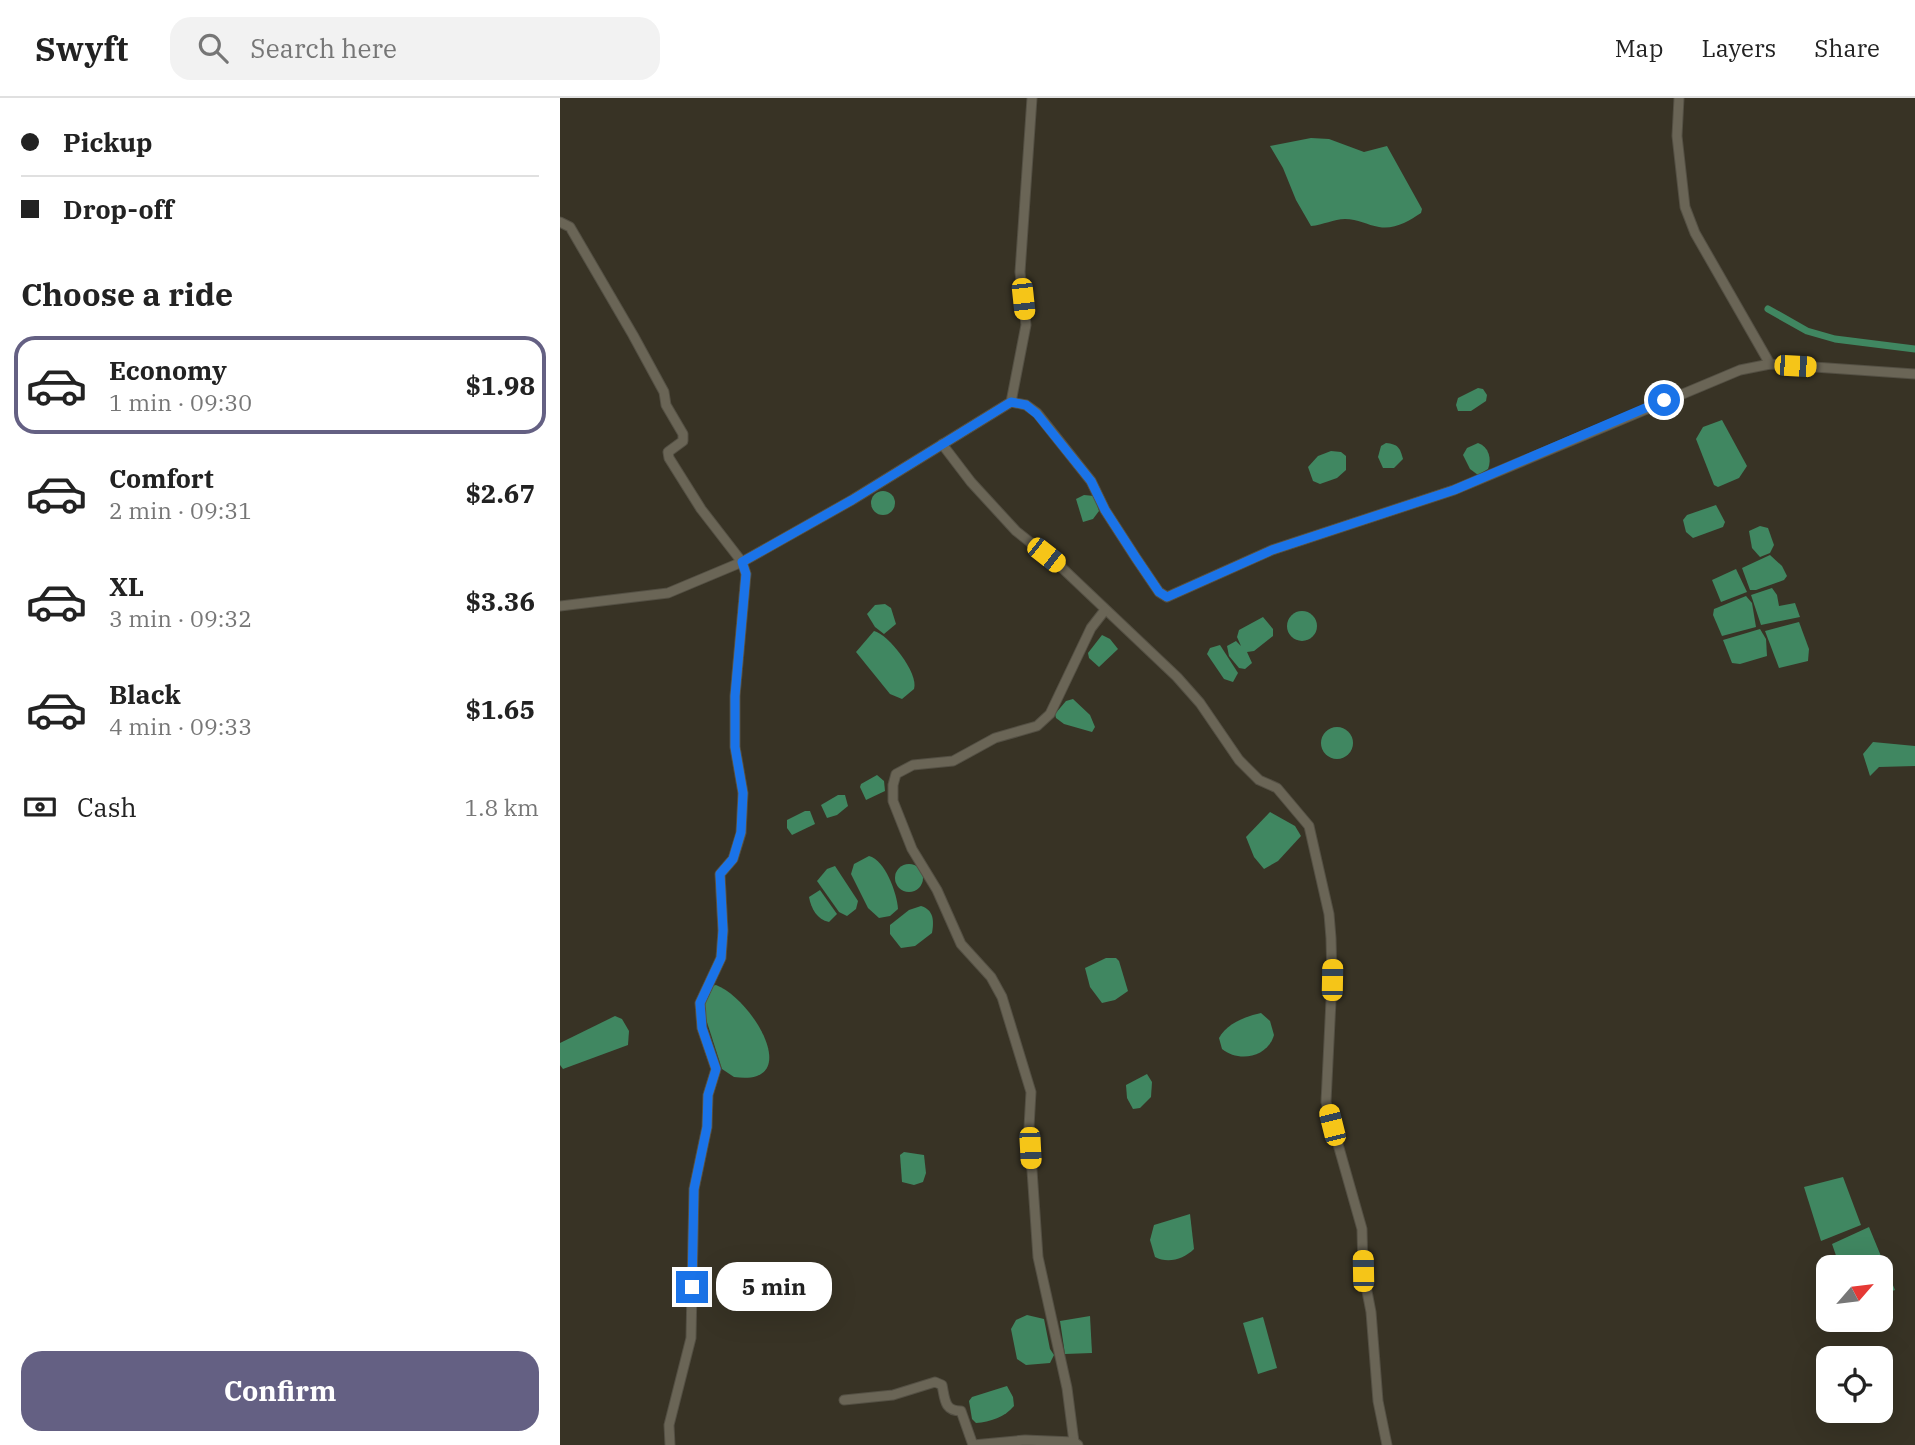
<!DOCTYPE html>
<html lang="en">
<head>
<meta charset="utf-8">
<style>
	body { margin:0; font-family:"IBM Plex Serif",serif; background:#f2f2f2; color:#222; height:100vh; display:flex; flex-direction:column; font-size:26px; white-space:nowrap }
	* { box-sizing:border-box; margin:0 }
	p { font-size:23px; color:#767676 }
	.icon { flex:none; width:38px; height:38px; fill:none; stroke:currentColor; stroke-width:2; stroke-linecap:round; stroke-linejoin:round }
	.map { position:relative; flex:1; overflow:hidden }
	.panel { display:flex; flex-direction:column; background:#fff; width:560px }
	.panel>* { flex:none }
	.top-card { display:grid; align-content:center; height:154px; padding:0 21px; background:#fff }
	.needle { width:46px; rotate:62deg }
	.tools { position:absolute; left:1256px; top:1157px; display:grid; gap:14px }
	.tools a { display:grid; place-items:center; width:77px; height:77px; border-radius:14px; background:#fff; box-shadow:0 7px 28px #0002; font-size:35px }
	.end { position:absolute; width:32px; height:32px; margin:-16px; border:9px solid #1a73e8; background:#fff; box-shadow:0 0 0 4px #fff }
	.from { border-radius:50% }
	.bubble { position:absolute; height:49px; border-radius:21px; background:#fff; box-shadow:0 7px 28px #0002; font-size:23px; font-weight:800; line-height:49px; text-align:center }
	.car { position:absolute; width:21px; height:42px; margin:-21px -10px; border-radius:9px; box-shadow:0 0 5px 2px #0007; background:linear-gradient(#f5c518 24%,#345 0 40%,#f5c518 0 76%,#345 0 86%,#f5c518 0) }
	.top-card b { display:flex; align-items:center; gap:24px; height:66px; font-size:26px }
	.top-card b+b { border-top:2px solid #e0e0e0 }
	.top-card i { width:18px; height:18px; background:#222 }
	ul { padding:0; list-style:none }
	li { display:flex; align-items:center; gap:21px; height:98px; margin:0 14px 10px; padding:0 7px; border:4px solid transparent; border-radius:21px }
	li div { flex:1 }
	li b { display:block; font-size:26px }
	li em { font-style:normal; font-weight:800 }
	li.active { border-color:#646083 }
	li>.icon { width:63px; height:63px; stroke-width:1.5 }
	h2 { padding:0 21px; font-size:32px; line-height:84px }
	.pay { display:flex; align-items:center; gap:18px; height:77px; padding:0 21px; font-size:26px }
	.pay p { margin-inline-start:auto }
	.cta { display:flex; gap:14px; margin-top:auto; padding:14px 21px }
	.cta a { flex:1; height:80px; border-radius:21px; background:#646083; color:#fff; font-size:28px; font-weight:800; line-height:80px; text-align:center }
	header { display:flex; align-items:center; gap:42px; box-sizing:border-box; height:98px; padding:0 35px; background:#fff; border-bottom:2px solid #e0e0e0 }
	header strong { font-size:33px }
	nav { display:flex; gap:38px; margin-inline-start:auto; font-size:24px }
	.search { width:490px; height:63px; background:#f2f2f2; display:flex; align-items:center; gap:18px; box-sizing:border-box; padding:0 24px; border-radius:21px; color:#767676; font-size:26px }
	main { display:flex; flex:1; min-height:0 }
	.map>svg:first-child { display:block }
	.water { fill:#408761 }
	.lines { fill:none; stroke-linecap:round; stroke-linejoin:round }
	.canal { stroke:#408761; stroke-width:7 }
	.minor-casing { stroke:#545044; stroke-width:11 }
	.minor { stroke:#6a6556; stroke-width:9 }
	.route { stroke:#1a73e8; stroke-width:9 }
</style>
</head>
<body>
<header>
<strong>Swyft</strong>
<div class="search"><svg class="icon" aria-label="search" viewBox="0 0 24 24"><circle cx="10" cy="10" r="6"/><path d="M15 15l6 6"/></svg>Search here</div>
<nav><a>Map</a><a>Layers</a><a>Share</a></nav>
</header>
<main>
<section class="panel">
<div class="top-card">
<b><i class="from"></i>Pickup</b>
<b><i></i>Drop-off</b>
</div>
<h2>Choose a ride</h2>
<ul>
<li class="active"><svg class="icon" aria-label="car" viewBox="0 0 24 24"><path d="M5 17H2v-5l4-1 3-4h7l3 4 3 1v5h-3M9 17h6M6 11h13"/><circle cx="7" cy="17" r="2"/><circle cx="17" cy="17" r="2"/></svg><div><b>Economy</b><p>1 min · 09:30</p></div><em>$1.98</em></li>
<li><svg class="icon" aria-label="car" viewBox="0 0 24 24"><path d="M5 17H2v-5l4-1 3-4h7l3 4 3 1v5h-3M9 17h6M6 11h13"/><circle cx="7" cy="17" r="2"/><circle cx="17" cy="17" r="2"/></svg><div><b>Comfort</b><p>2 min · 09:31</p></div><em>$2.67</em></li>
<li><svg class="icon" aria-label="car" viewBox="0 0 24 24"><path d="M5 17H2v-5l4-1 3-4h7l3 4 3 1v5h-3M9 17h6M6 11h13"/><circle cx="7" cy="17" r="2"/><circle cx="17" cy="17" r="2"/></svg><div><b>XL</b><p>3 min · 09:32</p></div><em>$3.36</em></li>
<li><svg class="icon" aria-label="car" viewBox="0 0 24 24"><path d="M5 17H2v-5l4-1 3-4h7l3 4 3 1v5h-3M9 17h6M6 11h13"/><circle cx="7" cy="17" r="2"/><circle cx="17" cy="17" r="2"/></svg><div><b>Black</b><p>4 min · 09:33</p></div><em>$1.65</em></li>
</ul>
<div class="pay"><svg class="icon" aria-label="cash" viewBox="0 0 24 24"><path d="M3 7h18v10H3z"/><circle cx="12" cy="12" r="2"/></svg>Cash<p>1.8 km</p></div>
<div class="cta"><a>Confirm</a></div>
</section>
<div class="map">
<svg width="1355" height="1347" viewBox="0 0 1355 1347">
	<rect width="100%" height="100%" fill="#383325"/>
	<g class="water">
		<path d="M751,40L769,41L804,54L827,48L862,111L861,115C849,123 834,132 819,129C807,127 798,121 785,121C774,121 763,127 751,128L736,102L723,70L710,48Z"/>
		<polygon points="918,290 923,291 927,297 926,303 911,313 898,313 896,307 898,300"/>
		<polygon points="1162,322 1187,368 1179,380 1158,389 1154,387 1136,341 1143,329"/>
		<path d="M826,345C838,346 840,350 843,361L834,370H823L818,359L821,348Z"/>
		<path d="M918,345C929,349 932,361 928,371L918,377L910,371L903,357L907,350Z"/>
		<polygon points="771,353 781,354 786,358 786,372 777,380 760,386 753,383 748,369 758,358"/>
		<circle cx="323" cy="405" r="12"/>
		<polygon points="524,397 534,398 539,413 533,421 523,424 516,401"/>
		<polygon points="1156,407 1165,424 1163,429 1133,440 1126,434 1123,422 1127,417"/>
		<polygon points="1200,428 1208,430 1214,447 1210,455 1200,459 1192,450 1189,433"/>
		<polygon points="1210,457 1222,468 1227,478 1224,482 1196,492 1190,492 1182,470"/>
		<polygon points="1176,471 1187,494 1161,504 1152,482"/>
		<polygon points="1212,490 1217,497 1219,508 1235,505 1240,519 1201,527 1191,497"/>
		<polygon points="1186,498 1192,505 1196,529 1162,538 1153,517 1154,511"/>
		<polygon points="325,506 331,510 336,526 324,536 315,529 307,516 315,507"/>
		<circle cx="742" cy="528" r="15"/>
		<polygon points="703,519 713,531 713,538 694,553 687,554 692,565 685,571 679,570 669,558 667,548 676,543 681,548 677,539 679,532"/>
		<polygon points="1239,524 1249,551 1248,563 1219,570 1205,533"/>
		<polygon points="1200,531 1206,541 1207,558 1180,566 1172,565 1163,542"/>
		<path d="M314,533C328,536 359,575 354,591L342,601L330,596L296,554Z"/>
		<polygon points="542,537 550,541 558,551 539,569 529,560 528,555"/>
		<polygon points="660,547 678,575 673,584 664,581 647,556 650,550"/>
		<polygon points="513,601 530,617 535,629 532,634 504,626 496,620 495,616 506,603"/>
		<circle cx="777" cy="645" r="16"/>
		<polygon points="1313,644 1355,648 1355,668 1319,669 1310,678 1303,656"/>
		<polygon points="317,677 324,683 325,693 306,702 300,689 301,686"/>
		<polygon points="278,697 285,697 288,708 277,717 267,720 261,707"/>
		<polygon points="245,713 250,713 255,726 232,737 227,730 227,722"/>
		<polygon points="710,714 735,728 741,738 718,763 704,771 694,759 686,739"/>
		<path d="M309,758C325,762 337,795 338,811L330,818L319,820L308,810L291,776L294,766Z"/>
		<circle cx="349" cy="780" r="14"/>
		<polygon points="275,768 298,803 296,811 287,818 279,814 257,783 267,771"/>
		<path d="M260,792L277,816L269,824C257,822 251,810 249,799Z"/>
		<path d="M361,808C374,812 374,823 372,835L355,848L341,850L330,836V827L349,812Z"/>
		<polygon points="546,860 556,860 559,863 568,893 555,902 542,905 530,889 525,870"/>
		<path d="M156,887C193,901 245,989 174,979L162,971L145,918L144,906L152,888Z"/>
		<path d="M701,915L710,923L714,937C708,959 679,965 662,951L659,940C666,926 686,918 701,915Z"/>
		<polygon points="55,918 62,921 69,933 68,947 3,971 0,967 0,945"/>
		<polygon points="587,976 592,984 591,999 580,1010 573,1011 567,1000 566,987"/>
		<polygon points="344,1054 364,1057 366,1075 363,1084 354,1087 342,1084 340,1057"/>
		<polygon points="1283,1079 1301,1127 1261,1143 1244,1089"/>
		<path d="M630,1116L634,1151C624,1161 608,1166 595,1159L590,1142L594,1127Z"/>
		<polygon points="1309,1129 1335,1192 1321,1197 1321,1169 1280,1169 1272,1146"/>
		<polygon points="467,1217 484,1221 490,1251 494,1257 490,1265 466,1267 457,1261 451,1231 456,1222"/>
		<polygon points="530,1218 532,1255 505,1256 500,1223"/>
		<polygon points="703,1219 717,1270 698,1276 683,1225"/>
		<path d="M447,1288L453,1299L454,1308C445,1319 430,1324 416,1325L412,1321L409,1303L412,1299Z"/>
	</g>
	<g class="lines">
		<polyline class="canal" points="1208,211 1247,233 1275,241 1355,251"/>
		<defs>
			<g id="minor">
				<polyline points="1119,0 1117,38 1125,109 1135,135 1210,266"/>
				<polyline points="0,124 10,129 73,237 104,294 106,307 123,336 123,343 108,354 109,360 141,411 182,464 186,476 175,598 175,649 183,695 181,735 173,761 160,776 163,833 161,860 140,905 142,930 156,971 148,997 147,1029 134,1091 131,1240 109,1327 110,1347"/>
				<polyline points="451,304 466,227 460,174 472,0"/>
				<polyline points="382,346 411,384 456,433 500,468 617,579 640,605 679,662 699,682 717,690 749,728 769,816 771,840 772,882 766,1004 802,1131 803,1173 811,1214 818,1303 827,1347"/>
				<polyline points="0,508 108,495 182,464 292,402 451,304 466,307 477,315 531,383 545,412 576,460 599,494 607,499 712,452 894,392 1180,272 1210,266 1355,276"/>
				<path d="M284,1302L333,1297L375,1284L382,1287C385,1301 384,1313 401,1313L413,1347"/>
				<polyline points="514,1344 507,1290 478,1159 469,1029 471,994 442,899 431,879 401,846 377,792 352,751 333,703 333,687 336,676 353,667 393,663 435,640 477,628 490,616 531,530 545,512"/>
				<polyline points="413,1347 465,1342 514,1344 518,1347"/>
			</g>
		</defs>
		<use href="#minor" class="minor-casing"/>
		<use href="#minor" class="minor"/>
	</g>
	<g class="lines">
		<polyline class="route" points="132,1189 134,1091 147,1029 148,997 156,971 142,930 140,905 161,860 163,832 160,776 173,761 181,734 183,695 175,649 175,598 186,476 182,464 292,402 451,304 466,307 477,316 531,383 545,412 576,460 599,494 607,499 712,452 894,392 1104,302"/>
	</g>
</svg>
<div class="tools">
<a><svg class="needle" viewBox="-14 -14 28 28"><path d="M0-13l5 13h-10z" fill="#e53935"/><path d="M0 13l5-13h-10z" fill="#767676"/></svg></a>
<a><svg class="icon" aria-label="locate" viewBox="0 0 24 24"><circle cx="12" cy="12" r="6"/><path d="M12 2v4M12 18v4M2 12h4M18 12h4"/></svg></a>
</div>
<i class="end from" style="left:1104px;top:302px"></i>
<i class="end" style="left:132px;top:1189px"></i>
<div class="bubble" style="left:156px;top:1164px;width:116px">5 min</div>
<i class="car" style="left:463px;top:201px;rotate:174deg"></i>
<i class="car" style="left:1235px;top:268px;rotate:93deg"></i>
<i class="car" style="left:486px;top:457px;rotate:128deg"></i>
<i class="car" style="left:772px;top:882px;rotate:1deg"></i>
<i class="car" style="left:772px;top:1027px;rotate:346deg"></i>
<i class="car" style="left:470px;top:1050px;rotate:177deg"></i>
<i class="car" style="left:803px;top:1173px;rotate:359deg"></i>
</div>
</main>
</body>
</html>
